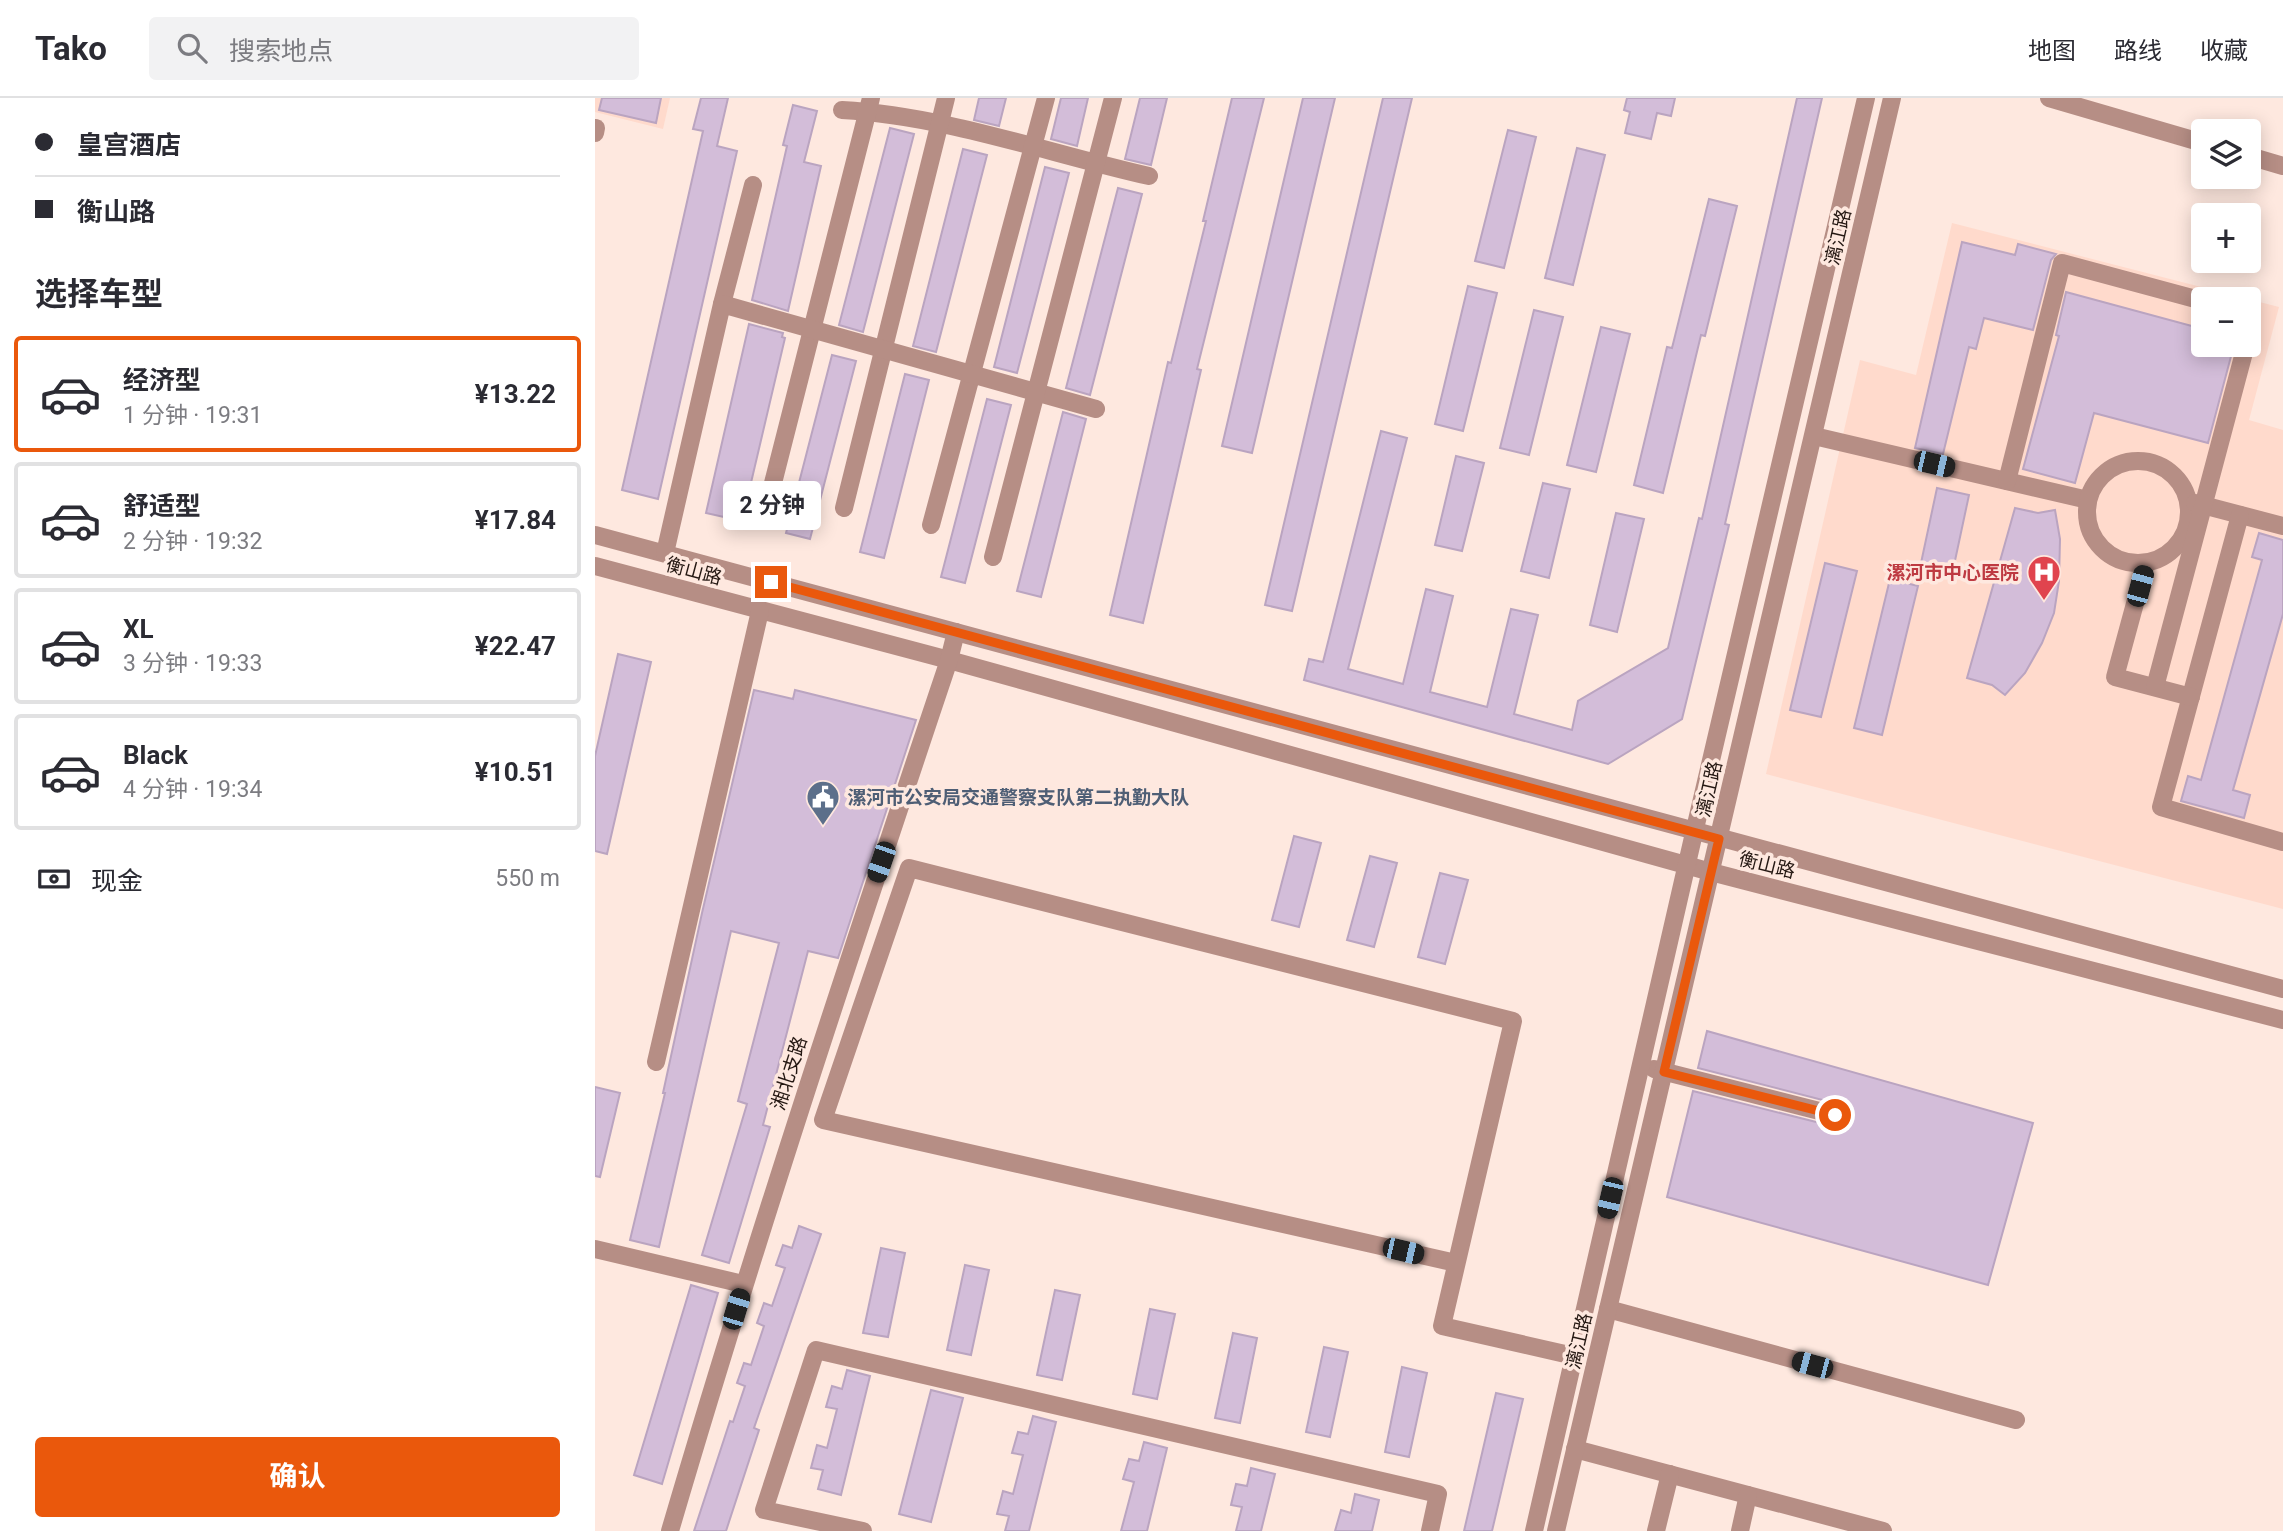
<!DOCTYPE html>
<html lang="zh">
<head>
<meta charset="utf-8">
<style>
	body { margin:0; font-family:Roboto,"Noto Sans SC",sans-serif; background:#f2f2f3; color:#2b2b33; height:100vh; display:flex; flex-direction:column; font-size:26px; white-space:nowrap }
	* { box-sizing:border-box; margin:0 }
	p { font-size:23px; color:#7c7c81 }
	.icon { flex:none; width:38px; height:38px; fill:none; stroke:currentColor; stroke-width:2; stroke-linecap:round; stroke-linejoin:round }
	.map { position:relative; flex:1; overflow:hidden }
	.side { display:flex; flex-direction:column; background:#fff; width:595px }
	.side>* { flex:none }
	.hud { display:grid; align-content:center; height:154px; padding:0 35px; background:#fff }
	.tools { position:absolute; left:1596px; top:21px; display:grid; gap:14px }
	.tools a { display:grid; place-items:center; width:70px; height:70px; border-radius:7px; background:#fff; box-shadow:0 4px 18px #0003; font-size:35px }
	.end { position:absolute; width:32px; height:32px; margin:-16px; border:9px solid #ea580c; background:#fff; box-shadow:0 0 0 4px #fff }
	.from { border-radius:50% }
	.bubble { position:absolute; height:49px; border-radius:7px; background:#fff; box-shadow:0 4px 18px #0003; font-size:23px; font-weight:700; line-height:49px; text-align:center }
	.car { position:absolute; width:21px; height:42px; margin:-21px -10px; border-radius:9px; box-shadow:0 0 5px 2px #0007; background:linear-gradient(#222 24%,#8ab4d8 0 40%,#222 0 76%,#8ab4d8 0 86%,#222 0) }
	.hud b { display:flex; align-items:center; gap:24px; height:66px; font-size:26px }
	.hud b+b { border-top:2px solid #e1e1e2 }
	.hud i { width:18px; height:18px; background:#2b2b33 }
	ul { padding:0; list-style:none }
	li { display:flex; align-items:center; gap:21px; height:116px; margin:0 14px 10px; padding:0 21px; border:4px solid #e1e1e2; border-radius:7px }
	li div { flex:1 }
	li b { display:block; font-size:26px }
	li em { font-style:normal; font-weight:700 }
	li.current { border-color:#ea580c }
	li>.icon { width:63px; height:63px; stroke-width:1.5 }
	h2 { padding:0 35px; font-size:32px; line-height:84px }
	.pay { display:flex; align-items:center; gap:18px; height:77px; padding:0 35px; font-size:26px }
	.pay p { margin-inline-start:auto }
	.primary-button { display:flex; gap:14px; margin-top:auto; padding:14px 35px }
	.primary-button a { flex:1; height:80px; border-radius:7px; background:#ea580c; color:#fff; font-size:28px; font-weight:700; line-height:80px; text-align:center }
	header { display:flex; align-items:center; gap:42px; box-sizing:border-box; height:98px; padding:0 35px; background:#fff; border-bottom:2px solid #e1e1e2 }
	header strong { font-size:33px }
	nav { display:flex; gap:38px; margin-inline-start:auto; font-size:24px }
	.search { width:490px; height:63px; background:#f2f2f3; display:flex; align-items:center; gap:18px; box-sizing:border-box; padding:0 24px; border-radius:7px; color:#7c7c81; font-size:26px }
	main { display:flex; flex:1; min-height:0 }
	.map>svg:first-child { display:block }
	.built { fill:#ffdacc; fill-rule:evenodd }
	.building { fill:#d3bdd9; stroke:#baa4c0; stroke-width:2 }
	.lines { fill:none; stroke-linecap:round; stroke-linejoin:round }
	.minor { stroke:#b68e85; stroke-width:18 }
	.route { stroke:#ea580c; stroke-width:9 }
	.labels { text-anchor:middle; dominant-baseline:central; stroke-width:7; stroke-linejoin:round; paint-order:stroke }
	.street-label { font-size:19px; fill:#251813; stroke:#fee8df }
	.health-label { font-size:19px; font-weight:bold; fill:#be3a42; stroke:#fee8df; text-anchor:end }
	.service-label { font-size:19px; font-weight:bold; fill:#4e5e75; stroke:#fee8df; text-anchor:start }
</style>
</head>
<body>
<header>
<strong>Tako</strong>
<div class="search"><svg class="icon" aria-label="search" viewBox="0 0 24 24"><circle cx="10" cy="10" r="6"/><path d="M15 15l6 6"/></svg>搜索地点</div>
<nav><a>地图</a><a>路线</a><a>收藏</a></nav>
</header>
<main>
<section class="side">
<div class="hud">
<b><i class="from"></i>皇宫酒店</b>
<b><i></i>衡山路</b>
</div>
<h2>选择车型</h2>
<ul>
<li class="current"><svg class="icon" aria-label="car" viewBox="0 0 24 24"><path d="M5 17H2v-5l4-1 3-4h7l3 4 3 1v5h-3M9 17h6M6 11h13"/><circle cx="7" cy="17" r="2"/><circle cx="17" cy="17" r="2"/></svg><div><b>经济型</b><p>1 分钟 · 19:31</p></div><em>¥13.22</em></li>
<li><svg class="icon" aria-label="car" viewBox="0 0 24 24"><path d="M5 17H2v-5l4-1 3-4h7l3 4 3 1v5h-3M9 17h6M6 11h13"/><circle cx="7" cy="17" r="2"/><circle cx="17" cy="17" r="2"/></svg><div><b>舒适型</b><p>2 分钟 · 19:32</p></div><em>¥17.84</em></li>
<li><svg class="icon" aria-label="car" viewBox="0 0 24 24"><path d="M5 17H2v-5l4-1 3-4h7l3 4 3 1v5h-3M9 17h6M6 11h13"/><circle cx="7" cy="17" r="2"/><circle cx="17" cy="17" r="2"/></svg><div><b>XL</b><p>3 分钟 · 19:33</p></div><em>¥22.47</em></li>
<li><svg class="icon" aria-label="car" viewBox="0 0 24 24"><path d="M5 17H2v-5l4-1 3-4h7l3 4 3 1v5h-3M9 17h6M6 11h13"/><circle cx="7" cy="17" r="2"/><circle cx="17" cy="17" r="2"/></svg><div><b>Black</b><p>4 分钟 · 19:34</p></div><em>¥10.51</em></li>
</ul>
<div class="pay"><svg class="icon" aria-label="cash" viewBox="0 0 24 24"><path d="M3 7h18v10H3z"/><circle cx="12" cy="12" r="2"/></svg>现金<p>550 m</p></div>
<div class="primary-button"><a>确认</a></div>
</section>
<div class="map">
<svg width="1688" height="1433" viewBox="0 0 1688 1433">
	<rect width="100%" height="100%" fill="#fee8df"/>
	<g class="built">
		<polygon points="0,0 75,0 68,31 0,14"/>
		<path d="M1357,125L1684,209L1654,322L1688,332V811L1171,676L1265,262L1321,277ZM1608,201H1654V247H1608Z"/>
	</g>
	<g class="building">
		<polygon points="7,0 66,0 61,25 4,12"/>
		<polygon points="106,0 133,0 122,48 142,53 63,401 27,392 108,33 98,31"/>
		<polygon points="384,0 411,0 404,28 379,22"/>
		<polygon points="466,0 493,0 482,48 456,41"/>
		<polygon points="545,0 572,0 556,67 530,61"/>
		<polygon points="637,0 669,0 602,271 606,272 548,525 515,517 573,264 576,265 611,123 608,123"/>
		<polygon points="708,0 740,0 657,355 627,348"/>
		<polygon points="788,0 817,0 697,513 670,507"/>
		<polygon points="1032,0 1080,0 1076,18 1062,15 1056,41 1030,35 1035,14 1029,12"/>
		<polygon points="1202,0 1227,0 1130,426 1134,427 1087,621 1013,666 709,582 714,561 728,564 786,333 812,340 753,571 808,586 831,491 858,498 835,594 892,609 916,511 943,517 919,616 977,632 983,603 1073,550 1104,420 1107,421"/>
		<polygon points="198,7 222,13 209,64 226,68 193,213 157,202 192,48 188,47"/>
		<polygon points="295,30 319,36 268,234 244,227"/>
		<polygon points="913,32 941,39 909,170 880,163"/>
		<polygon points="982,50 1010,57 978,187 950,180"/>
		<polygon points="368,51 392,57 341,254 318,248"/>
		<polygon points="450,69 474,75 422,275 399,269"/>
		<polygon points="523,90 547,96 495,297 471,290"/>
		<polygon points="1114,101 1142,108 1110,238 1106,237 1068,395 1039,387 1072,249 1077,250"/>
		<polygon points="1367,144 1420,157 1423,146 1461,156 1456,162 1438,232 1389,220 1381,251 1374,249 1348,356 1320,350"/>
		<polygon points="873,188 902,195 868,333 840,326"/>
		<polygon points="1471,194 1608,231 1608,247 1639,247 1613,345 1499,315 1480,385 1428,371 1464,238 1461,237"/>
		<polygon points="939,212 968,219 934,357 905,350"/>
		<polygon points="154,226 188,235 187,239 190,240 147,423 111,415"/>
		<polygon points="1006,229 1035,236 1001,374 972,367"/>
		<polygon points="237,257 261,263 215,441 191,435"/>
		<polygon points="310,276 334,282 289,460 265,454"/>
		<polygon points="392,301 416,307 370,485 346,479"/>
		<polygon points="468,314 491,321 446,499 422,493"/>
		<polygon points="861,358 889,365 867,453 840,447"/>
		<polygon points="948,385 975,391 954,480 926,473"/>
		<polygon points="1342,390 1374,397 1358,472 1326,465"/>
		<polygon points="1420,410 1443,415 1460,412 1465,441 1464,483 1459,515 1447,545 1430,575 1410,597 1397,587 1372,580"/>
		<polygon points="1021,415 1049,421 1022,534 995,527"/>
		<polygon points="1664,435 1688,442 1688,516 1638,692 1655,697 1649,720 1586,703 1593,678 1606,682 1667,462 1657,459"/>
		<polygon points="1230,465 1262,473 1226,619 1195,612"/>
		<polygon points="1295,481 1323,488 1287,637 1259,630"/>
		<polygon points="23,556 56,564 12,756 0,753 0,658"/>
		<polygon points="159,592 198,601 200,592 321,622 243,860 213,853 168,1027 175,1029 134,1165 107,1157 152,1006 143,1003 184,845 136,833 64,1149 35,1142 70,995 68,995 107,815"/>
		<polygon points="699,738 726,745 704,829 677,822"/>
		<polygon points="775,758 802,765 779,849 752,842"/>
		<polygon points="845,775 873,782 850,866 823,859"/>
		<polygon points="1112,933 1438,1025 1393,1187 1072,1099 1098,993 1237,1028 1248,1025 1251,1019 1248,1009 1243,1006 1103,970"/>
		<polygon points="0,989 25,995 5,1079 0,1078"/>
		<polygon points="204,1128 226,1136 159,1330 164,1332 131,1433 99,1433 135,1323 138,1324 150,1288 142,1285 149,1265 156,1267 169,1228 162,1225 169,1205 177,1208 190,1170 181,1167 188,1147 197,1150"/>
		<polygon points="286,1150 310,1155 293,1239 268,1235"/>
		<polygon points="370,1167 394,1172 376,1257 352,1252"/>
		<polygon points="96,1187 123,1195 67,1386 39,1377"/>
		<polygon points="460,1192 485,1197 467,1282 442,1277"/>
		<polygon points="555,1211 580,1216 562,1301 538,1296"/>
		<polygon points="638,1235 662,1240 645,1325 620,1320"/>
		<polygon points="729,1249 753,1254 735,1339 711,1334"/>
		<polygon points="807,1269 832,1275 814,1359 790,1354"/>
		<polygon points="252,1272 275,1278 246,1397 223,1391 228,1372 216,1370 222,1347 232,1350 242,1311 231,1309 237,1288 247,1291"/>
		<polygon points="336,1292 368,1300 336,1424 304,1416"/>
		<polygon points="901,1295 928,1301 897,1433 869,1433"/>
		<polygon points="438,1318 461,1324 434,1433 410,1433 414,1418 402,1416 408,1393 418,1396 428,1357 417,1355 423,1334 433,1336"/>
		<polygon points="549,1344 572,1350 552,1433 526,1433 539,1384 528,1381 534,1361 544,1363"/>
		<polygon points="656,1370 680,1376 666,1433 641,1433 647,1409 636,1407 641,1386 652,1388"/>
		<polygon points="760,1396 784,1402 777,1433 740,1433 746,1412 756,1415"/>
	</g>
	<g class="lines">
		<g class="minor">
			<polyline points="1454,0 1608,45"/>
			<path d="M247,12C351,18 452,55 554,78"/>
			<polyline points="0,35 1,30"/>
			<polyline points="1654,58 1688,68"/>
			<polyline points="127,206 158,87"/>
			<polyline points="1219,338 1493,402"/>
			<circle cx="1543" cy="414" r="51"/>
			<polyline points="1412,383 1467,165 1608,203"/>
			<polyline points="177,389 276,0"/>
			<polyline points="1600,405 1688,428"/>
			<polyline points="249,410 351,0"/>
			<polyline points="1645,417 1566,709 1688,744"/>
			<polyline points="336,427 451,0"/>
			<polyline points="0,437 1688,891"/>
			<polyline points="70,455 127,206 501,311"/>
			<polyline points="398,459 518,0"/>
			<polyline points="1551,465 1520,579 1596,599"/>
			<polyline points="0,468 354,562 1116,774 1688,922"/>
			<polyline points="1560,589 1651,247"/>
			<polyline points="61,964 165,513"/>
			<polyline points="1059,971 1240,1017"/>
			<polyline points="0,1151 148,1186"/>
			<polyline points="861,1165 228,1022 314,770 918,923 847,1228 979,1258"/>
			<polyline points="1013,1211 1421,1322"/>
			<polyline points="980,1351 1288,1433"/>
			<path d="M75,1433C161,1140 257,851 354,562L361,534"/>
			<polyline points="268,1433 169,1412 221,1252 843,1396 835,1433"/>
			<polyline points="939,1433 1099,735 1271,0"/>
			<polyline points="961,1433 1297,0"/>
			<polyline points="1061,1433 1075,1376"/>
			<polyline points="1145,1433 1153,1397"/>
		</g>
	</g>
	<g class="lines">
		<polyline class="route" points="176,484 1124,741 1069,974 1240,1017"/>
	</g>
	<defs>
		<symbol id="hospital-pin" viewBox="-11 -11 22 30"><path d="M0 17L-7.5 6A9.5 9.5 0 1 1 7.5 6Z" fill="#e0444e" stroke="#fee8df"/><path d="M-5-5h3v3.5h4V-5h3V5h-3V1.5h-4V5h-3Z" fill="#fff"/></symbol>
		<symbol id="civic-pin" viewBox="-11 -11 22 30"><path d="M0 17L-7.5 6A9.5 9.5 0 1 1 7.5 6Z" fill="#5c6f8a" stroke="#fee8df"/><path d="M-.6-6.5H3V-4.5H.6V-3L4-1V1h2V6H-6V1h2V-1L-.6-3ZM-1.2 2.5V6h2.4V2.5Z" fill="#fff"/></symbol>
	</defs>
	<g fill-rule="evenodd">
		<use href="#hospital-pin" x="1430" y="455" width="38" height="52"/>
		<use href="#civic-pin" x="209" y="680" width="38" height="52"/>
	</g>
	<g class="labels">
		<g class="street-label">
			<text transform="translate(1243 139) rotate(-77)">漓江路</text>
			<text transform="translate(99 473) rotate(15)">衡山路</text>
			<text transform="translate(1114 691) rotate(-77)">漓江路</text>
			<text transform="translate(1172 767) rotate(14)">衡山路</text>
			<text transform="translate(194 975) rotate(-72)">湘北支路</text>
			<text transform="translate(984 1243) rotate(-77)">漓江路</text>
		</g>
		<g class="health-label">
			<text x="1424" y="474">漯河市中心医院</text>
		</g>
		<g class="service-label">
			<text x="252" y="699">漯河市公安局交通警察支队第二执勤大队</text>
		</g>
	</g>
</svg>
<div class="tools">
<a><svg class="icon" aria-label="layers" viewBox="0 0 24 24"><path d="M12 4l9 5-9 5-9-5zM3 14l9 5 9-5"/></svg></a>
<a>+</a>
<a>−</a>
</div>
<i class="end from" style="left:1240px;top:1017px"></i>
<i class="end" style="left:176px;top:484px"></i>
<div class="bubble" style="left:128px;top:383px;width:98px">2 分钟</div>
<i class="car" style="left:1339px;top:366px;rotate:103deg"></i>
<i class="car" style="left:1545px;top:488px;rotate:15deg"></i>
<i class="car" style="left:286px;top:764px;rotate:199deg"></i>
<i class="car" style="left:1015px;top:1100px;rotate:193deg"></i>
<i class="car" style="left:808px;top:1153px;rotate:103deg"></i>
<i class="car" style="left:141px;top:1211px;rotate:17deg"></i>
<i class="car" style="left:1217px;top:1267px;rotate:285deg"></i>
</div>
</main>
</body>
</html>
